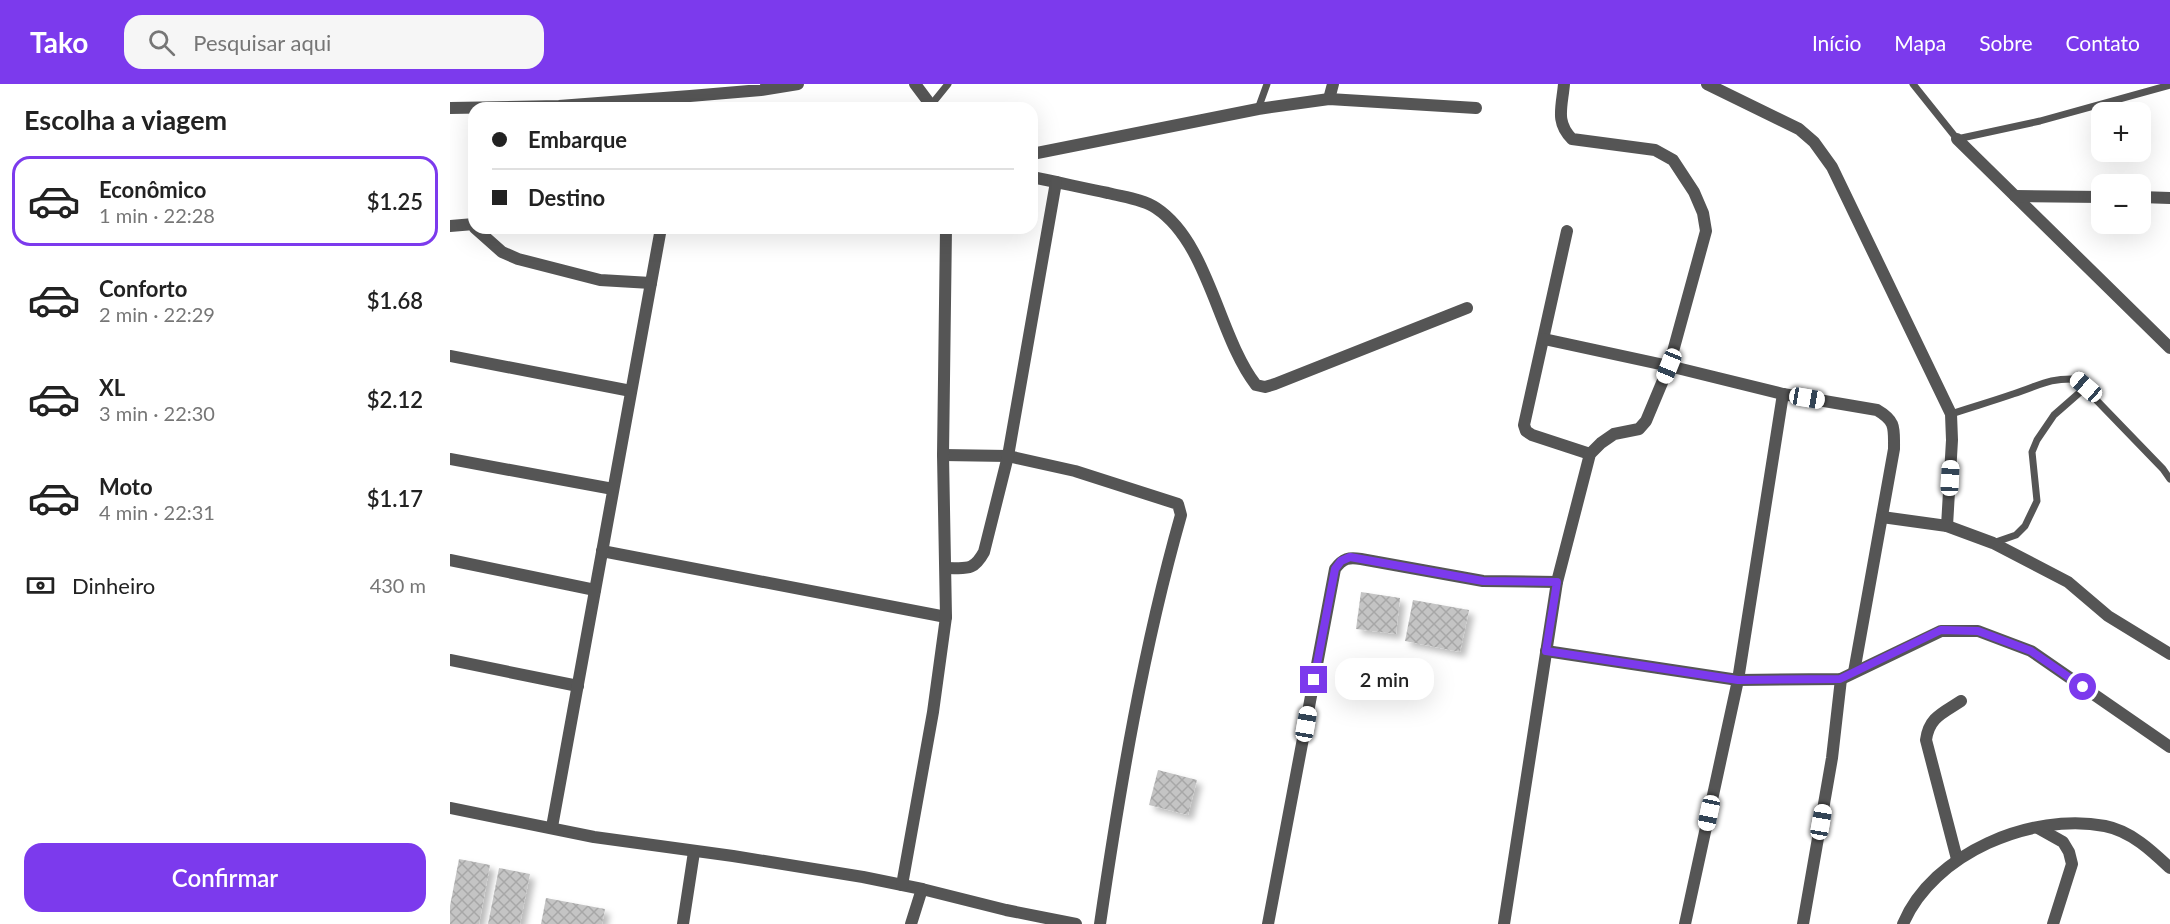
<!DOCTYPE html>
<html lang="pt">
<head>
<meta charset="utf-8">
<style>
	body { margin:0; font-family:Lato,sans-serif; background:#f6f6f6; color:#222; height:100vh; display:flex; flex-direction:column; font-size:22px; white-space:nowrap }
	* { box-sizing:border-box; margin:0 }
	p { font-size:20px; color:#767676 }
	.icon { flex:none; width:33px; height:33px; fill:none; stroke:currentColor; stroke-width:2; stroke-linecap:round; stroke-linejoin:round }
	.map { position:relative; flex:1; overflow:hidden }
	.details { display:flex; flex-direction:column; background:#fff; width:450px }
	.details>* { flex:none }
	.guide { position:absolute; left:18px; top:18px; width:570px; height:132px; border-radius:18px; box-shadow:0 6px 24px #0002; display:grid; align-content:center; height:132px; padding:0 24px; background:#fff }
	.buttons { position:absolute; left:1641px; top:18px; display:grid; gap:12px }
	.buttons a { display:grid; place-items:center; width:60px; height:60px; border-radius:12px; background:#fff; box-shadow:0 6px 24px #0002; font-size:30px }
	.end { position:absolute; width:27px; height:27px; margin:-14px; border:8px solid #7c3aed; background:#fff; box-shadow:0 0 0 3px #fff }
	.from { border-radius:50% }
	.bubble { position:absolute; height:42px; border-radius:18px; background:#fff; box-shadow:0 6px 24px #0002; font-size:20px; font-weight:600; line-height:42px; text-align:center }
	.car { position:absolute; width:18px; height:36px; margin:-18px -9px; border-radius:8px; box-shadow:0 0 4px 2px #0007; background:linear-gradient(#fff 24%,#345 0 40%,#fff 0 76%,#345 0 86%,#fff 0) }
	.guide b { display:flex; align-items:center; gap:21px; height:57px; font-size:22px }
	.guide b+b { border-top:2px solid #e0e0e0 }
	.guide i { width:15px; height:15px; background:#222 }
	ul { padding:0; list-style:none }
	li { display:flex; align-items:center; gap:18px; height:90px; margin:0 12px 9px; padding:0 12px; border:3px solid transparent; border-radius:18px }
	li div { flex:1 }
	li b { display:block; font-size:22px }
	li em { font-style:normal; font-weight:600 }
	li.active { border-color:#7c3aed }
	li>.icon { width:54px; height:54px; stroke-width:1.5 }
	h2 { padding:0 24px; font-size:27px; line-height:72px }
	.pay { display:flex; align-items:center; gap:15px; height:66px; padding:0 24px; font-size:22px }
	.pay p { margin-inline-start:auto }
	.cta { display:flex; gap:12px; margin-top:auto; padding:12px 24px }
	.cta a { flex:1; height:69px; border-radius:18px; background:#7c3aed; color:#fff; font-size:24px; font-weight:600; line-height:69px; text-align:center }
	header { display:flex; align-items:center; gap:36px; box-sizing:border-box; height:84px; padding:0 30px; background:#7c3aed; color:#fff }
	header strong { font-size:28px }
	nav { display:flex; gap:33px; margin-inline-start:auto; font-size:21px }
	.search { width:420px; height:54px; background:#f6f6f6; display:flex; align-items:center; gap:15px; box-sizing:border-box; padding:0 21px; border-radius:18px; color:#767676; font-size:22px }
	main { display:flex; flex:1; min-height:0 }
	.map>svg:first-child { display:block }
	.building { fill:url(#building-cross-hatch); filter:url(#shadow) }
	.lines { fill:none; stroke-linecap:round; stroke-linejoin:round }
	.service { stroke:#555; stroke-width:7 }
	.minor { stroke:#555; stroke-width:12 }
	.route { stroke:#7c3aed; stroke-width:8 }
</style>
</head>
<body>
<header>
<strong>Tako</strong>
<div class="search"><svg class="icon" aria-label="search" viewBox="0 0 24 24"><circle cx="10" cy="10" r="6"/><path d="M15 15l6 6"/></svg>Pesquisar aqui</div>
<nav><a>Início</a><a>Mapa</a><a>Sobre</a><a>Contato</a></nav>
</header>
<main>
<section class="details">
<h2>Escolha a viagem</h2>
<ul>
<li class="active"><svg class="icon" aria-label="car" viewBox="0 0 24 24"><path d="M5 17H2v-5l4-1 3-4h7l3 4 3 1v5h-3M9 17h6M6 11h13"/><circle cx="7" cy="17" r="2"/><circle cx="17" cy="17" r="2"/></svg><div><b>Econômico</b><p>1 min · 22:28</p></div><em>$1.25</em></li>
<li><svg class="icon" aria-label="car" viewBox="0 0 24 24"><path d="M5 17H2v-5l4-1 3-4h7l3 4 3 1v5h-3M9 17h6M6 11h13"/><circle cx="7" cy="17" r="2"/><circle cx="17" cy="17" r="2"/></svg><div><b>Conforto</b><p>2 min · 22:29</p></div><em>$1.68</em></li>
<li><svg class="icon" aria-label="car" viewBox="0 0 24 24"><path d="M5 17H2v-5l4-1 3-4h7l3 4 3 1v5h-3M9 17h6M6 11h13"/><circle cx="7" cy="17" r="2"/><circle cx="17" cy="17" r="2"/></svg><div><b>XL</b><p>3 min · 22:30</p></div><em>$2.12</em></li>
<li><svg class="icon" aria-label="car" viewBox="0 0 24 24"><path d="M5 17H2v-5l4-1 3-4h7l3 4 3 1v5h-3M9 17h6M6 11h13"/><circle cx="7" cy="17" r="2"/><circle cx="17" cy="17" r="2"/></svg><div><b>Moto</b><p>4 min · 22:31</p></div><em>$1.17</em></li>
</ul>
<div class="pay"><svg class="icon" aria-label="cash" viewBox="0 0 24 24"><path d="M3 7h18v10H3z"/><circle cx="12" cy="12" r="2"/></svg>Dinheiro<p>430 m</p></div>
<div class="cta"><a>Confirmar</a></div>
</section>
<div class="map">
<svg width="1720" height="840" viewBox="0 0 1720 840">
	<defs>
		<pattern id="building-cross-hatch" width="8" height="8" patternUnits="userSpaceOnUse" patternTransform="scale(1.5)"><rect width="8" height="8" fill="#c4c4c4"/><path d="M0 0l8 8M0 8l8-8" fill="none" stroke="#a7a7a7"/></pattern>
		<filter id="shadow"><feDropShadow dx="5" dy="5" stdDeviation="3" flood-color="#0004"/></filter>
	</defs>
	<rect width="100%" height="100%" fill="#fff"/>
	<g class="building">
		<polygon points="911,508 950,514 946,550 906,545"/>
		<polygon points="963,516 1019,526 1010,568 955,557"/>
		<polygon points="708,686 747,696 738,731 699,721"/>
		<polygon points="9,775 40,781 29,840 0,840 0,822"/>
		<polygon points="49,784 80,790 70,840 38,840"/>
		<polygon points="96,814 155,825 152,840 91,840"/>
	</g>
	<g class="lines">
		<g class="service">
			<polyline points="1463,0 1507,55 1590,37 1720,1"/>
			<polyline points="481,21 498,0"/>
			<polyline points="808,25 817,0"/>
			<path d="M1501,330C1522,323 1543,317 1563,310C1590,302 1596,294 1626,295L1713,385L1720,395"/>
			<polyline points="1543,459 1566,451 1575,442 1587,417 1582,368 1587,356 1604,331 1636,303"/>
		</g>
		<g class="minor">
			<polyline points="465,0 483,24"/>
			<polyline points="1257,0 1349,45 1364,58 1382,83 1501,330 1502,356 1497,442"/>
			<polyline points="879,15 883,0"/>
			<polyline points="0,24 109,22 240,12 311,6 348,0"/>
			<polyline points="1507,55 1720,264"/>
			<polyline points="582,70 808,25 879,15 1026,24"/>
			<path d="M582,93C607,98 633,104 658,109C673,113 693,115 706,124C759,159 768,252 806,301L815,303L825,300L1017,224"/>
			<polyline points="1565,112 1652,113"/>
			<polyline points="1690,113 1720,114"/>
			<polyline points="0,142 24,140"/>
			<polyline points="25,144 52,168 68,175 150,196 201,199"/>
			<polyline points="1117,147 1074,341 1076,347 1082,351 1140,370"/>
			<path d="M1094,255L1219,282L1333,310L1427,326C1446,337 1444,344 1444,365L1404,588"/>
			<polyline points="0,272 181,307"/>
			<path d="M493,371L558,372L625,387L728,420L731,431C693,565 670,703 650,840"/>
			<polyline points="0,375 163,405"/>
			<polyline points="1432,433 1497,442 1543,459 1618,498 1658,532 1720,570"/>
			<polyline points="152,467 496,533"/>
			<polyline points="0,476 145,506"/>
			<path d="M496,484C516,484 523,488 534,468L558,372L606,98"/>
			<polyline points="1096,567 1288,596 1391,595 1491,547 1528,547 1581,567 1720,663"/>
			<polyline points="0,576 128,602"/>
			<polyline points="0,724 144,753 283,772 413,793 472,805 556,826 626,840"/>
			<polyline points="102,743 211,144"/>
			<polyline points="1588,744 1613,758 1619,768 1622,780 1603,840"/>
			<path d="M1507,775L1476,656C1479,633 1493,629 1511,617"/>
			<polyline points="452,801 483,628 496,533 493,371 496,144"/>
			<polyline points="233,840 244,768"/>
			<polyline points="461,840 472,805"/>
			<path d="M818,840L885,485C893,474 899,473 911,475L1033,497L1107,498"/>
			<path d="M1054,840L1107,498L1140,370L1151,359L1164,350L1189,345L1196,337L1219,282L1256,147L1253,129L1244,108L1223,76L1205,66L1122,55C1105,38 1112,23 1114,0"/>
			<polyline points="1235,840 1288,596 1333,310"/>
			<polyline points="1353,840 1382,674 1391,595"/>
			<path d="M1453,840C1483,769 1582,728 1655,742C1681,747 1702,767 1720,784"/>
		</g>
	</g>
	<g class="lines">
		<polyline class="route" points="864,596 885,485 891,477 900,473 1033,497 1107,498 1096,567 1288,596 1390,595 1491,546 1528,547 1581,567 1633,603"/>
	</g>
</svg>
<div class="buttons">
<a>+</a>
<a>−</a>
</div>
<i class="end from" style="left:1633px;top:603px"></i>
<i class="end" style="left:864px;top:596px"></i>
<div class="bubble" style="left:885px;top:574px;width:99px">2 min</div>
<i class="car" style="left:1219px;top:282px;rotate:202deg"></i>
<i class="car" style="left:1636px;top:303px;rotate:311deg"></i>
<i class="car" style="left:1357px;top:314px;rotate:100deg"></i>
<i class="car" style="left:1500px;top:394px;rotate:3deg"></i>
<i class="car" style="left:856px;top:640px;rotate:10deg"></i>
<i class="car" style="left:1259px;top:729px;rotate:192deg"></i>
<i class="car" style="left:1371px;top:738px;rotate:10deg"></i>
<div class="guide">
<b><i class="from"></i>Embarque</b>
<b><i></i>Destino</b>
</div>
</div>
</main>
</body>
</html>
